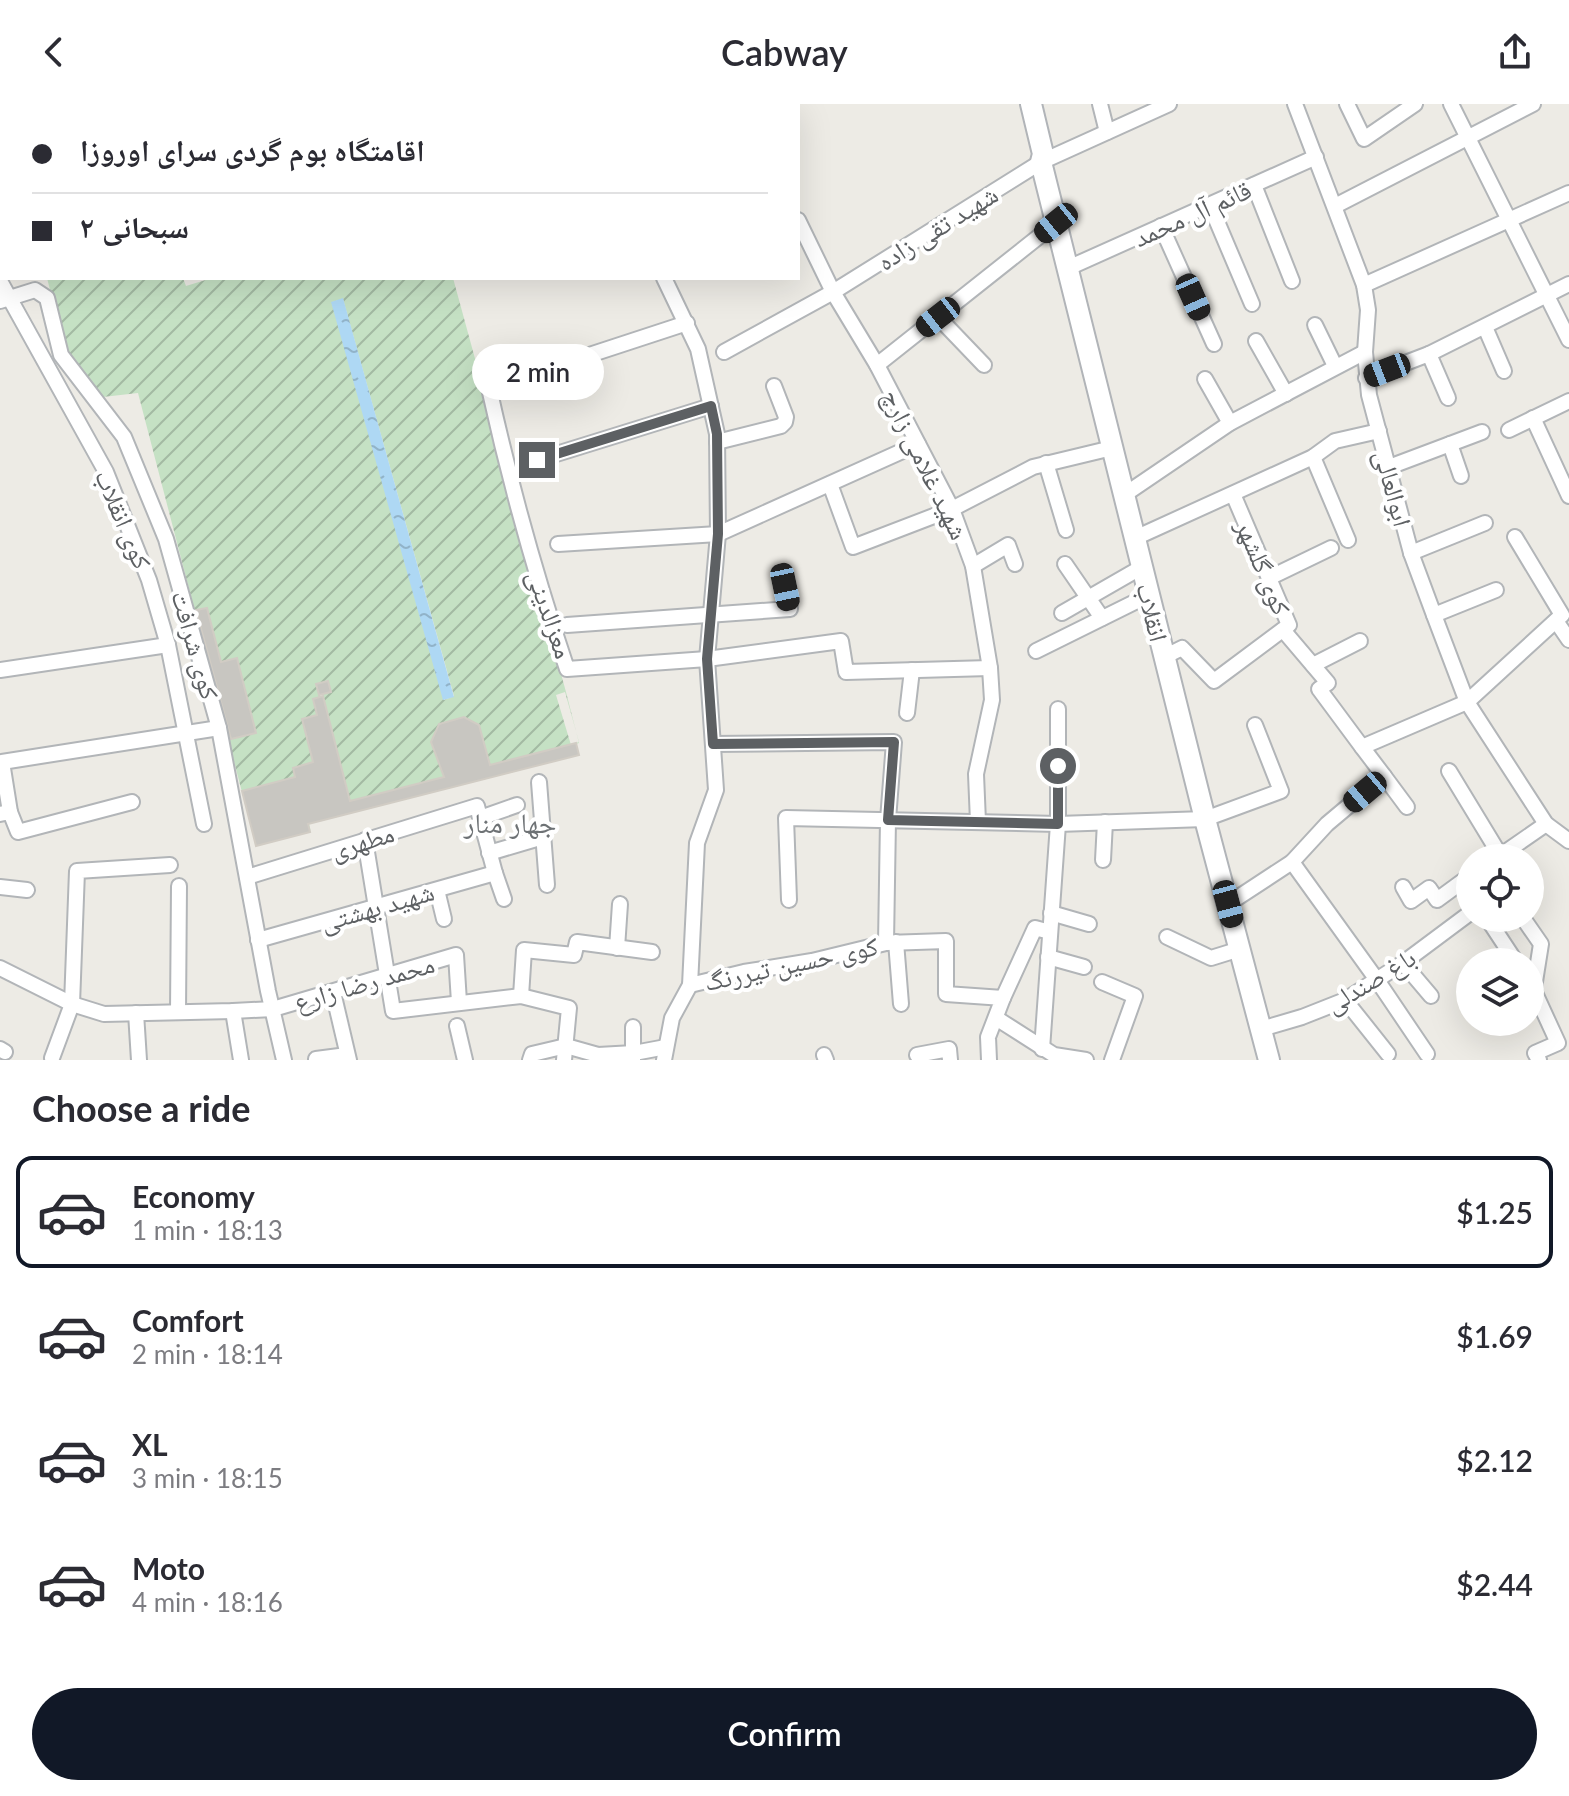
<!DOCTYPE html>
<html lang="en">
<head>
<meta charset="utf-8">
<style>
	body { margin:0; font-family:Lato,"Noto Naskh Arabic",sans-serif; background:#f7f7f7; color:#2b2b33; height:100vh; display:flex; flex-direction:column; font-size:30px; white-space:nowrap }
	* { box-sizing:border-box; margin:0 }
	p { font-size:26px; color:#7c7c81 }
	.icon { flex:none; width:44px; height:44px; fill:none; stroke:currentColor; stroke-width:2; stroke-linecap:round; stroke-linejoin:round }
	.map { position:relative; height:956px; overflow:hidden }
	.details { display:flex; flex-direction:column; background:#fff; flex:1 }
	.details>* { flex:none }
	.hud { position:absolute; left:0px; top:0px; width:800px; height:176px; box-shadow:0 8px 32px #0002; display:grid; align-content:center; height:176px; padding:0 32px; background:#fff }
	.controls { position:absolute; left:1456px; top:740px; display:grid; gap:16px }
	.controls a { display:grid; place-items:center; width:88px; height:88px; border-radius:50%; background:#fff; box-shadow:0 8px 32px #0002; font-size:40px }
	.end { position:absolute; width:36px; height:36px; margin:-18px; border:10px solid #5d6063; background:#fff; box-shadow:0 0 0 4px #fff }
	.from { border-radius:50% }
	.bubble { position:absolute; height:56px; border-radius:28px; background:#fff; box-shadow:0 8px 32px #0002; font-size:26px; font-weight:600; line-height:56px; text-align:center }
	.car { position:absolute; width:24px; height:48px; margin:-24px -12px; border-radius:10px; box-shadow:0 0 6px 2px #0007; background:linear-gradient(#222 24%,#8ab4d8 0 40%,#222 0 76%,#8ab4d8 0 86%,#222 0) }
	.hud b { display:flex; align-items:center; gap:28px; height:76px; font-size:30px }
	.hud b+b { border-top:2px solid #e1e1e2 }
	.hud i { width:20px; height:20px; background:#2b2b33 }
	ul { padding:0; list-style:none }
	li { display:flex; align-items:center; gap:24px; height:112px; margin:0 16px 12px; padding:0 16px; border:4px solid transparent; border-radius:16px }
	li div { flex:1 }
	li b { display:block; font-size:30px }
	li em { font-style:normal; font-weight:600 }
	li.current { border-color:#111827 }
	li>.icon { width:72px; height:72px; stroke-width:1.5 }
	h2 { padding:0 32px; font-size:36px; line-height:96px }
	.button { display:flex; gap:16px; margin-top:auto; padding:16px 32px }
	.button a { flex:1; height:92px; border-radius:48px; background:#111827; color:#fff; font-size:32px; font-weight:600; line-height:92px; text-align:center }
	header { display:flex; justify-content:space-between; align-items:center; height:104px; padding:0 32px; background:#fff; font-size:36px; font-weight:600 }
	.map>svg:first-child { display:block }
	.garden { fill:url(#garden-furrows); fill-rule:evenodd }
	.water { fill:url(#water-ripples) }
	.building { fill:#c8c6c1; stroke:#d1ccc4; stroke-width:2 }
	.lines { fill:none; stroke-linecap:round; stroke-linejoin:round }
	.minor-casing { stroke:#b2b5b8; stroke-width:18 }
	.secondary-casing { stroke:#b1b4b8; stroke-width:24 }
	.minor { stroke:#fff; stroke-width:14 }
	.secondary { stroke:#fff; stroke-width:20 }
	.route { stroke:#5d6063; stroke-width:10 }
	.labels { text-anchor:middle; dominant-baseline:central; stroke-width:8; stroke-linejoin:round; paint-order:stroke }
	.street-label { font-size:26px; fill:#5d6063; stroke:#fff }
	.neighbourhood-label { font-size:28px; fill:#6e7275; stroke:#fff }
</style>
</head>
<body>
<header><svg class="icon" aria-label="back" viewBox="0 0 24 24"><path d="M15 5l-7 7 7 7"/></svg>Cabway<svg class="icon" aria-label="share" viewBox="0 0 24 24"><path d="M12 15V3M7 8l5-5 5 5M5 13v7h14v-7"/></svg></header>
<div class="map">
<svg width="1569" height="956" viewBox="0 0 1569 956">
	<defs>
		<pattern id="garden-furrows" width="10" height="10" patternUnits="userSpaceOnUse" patternTransform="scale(2)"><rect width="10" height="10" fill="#c5e1c4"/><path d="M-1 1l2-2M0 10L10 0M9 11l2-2" fill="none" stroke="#a3baa3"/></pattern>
		<pattern id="water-ripples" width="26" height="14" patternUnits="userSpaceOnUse" patternTransform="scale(2)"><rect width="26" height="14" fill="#aed8f4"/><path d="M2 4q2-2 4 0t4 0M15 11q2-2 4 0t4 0" fill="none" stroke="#91b3c9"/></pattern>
	</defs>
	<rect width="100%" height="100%" fill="#edebe5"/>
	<g class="garden">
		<polygon points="0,0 272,0 272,2 2,2 2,119 0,115"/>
		<polygon points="301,0 436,0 436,2 302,2"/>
		<path d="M47,174H183L186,182L212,174H453L566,588L579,639L576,640L579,651L309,720L311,728L308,720L579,651L576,639L579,638L565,588L556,591L571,641L350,697L323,591H320L317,611L302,616L313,659L293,664L295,673L242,687L256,742L138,289L103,293L66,249ZM343,195L454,592L444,596L332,198ZM206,504L216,539L212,540L213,545L206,547L195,507ZM236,554L256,629L229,636L210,561Z"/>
	</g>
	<polygon class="water" points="343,194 454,593 443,596 331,198"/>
	<g class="building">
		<polygon points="207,504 221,558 237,554 256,629 231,635 196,506"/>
		<polygon points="328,577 331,588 319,591 316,580"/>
		<polygon points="323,592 350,697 444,673 431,638 439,620 464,613 479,621 490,661 576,639 579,651 308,720 310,728 256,742 242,687 295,673 293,664 313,658 302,615 317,611 313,595"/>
	</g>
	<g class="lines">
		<defs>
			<g id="minor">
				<polyline points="743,0 743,2"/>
				<polyline points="1100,0 1107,28"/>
				<polyline points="1295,0 1364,181 1368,206 1365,248 1369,291 1411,449 1434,511 1467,598 1546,720 1569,737"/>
				<polyline points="1347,0 1364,35 1415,0"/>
				<polyline points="1451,0 1569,236"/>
				<polyline points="668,2 674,0"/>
				<polyline points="1254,81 1292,177"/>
				<polyline points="1210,101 1252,200"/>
				<polyline points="1335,102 1533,0"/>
				<polyline points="798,116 833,188 877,261 952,405 973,462 990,564 992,596 976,670 978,718"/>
				<polyline points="1161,122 1214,240"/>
				<polyline points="1068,164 1316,53"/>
				<polyline points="664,174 698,245 717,330 718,430 707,555 716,686 697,739 690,881 744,868 812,857 886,839 946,837 946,890 1003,894 988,933 989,956"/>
				<polyline points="0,177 106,368 149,476 168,541 204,720"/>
				<polyline points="1364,181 1569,89"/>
				<polyline points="0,197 35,186 47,194 61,251 124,333 166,435 219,624 268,887 284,956"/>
				<polyline points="938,213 984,261"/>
				<polyline points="1315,221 1335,262"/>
				<polyline points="1485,223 1504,267"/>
				<polyline points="1256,237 1286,290"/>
				<polyline points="724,248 833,188 1041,58 1169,0"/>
				<polyline points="1429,250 1448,294"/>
				<polyline points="877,261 1056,119"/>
				<polyline points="1366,274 1429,250 1569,180"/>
				<polyline points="1205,275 1230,319"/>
				<polyline points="510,277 687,219"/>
				<path d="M489,284C510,379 536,473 567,565L707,555L841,537L846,568L990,564"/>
				<polyline points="1533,314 1569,392"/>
				<polyline points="1509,326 1569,297"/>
				<polyline points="717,338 781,322 785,318 786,313 774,282"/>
				<polyline points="1450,340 1461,372"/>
				<polyline points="1313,353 1348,436"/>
				<polyline points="537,356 711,302"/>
				<polyline points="1046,359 1066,426"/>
				<polyline points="1389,363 1482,328"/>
				<polyline points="830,380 853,443 952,405 1033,363 1112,344"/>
				<polyline points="1124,391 1230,319 1365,248"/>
				<polyline points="1135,434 1313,353 1335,337 1379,327"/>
				<polyline points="558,440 718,430 918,340"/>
				<polyline points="1411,449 1485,419"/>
				<polyline points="1065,460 1102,514"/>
				<polyline points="973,462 1008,441 1015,460"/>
				<polyline points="1269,474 1331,444"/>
				<polyline points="1062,509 1142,463"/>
				<polyline points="1434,511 1496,486"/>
				<polyline points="1556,517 1569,536"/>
				<polyline points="567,521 790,505 785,483"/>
				<polyline points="1283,526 1328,579 1319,585 1362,643"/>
				<polyline points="1036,547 1149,491"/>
				<polyline points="1164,553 1182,544 1214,577 1289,521 1233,390"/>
				<polyline points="1313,561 1360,537"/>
				<polyline points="0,566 168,541"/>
				<polyline points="907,609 912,566"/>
				<polyline points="713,640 894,638 888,716 886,839"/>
				<polyline points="1449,667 1500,751"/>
				<polyline points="1384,672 1407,703"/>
				<polyline points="539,678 547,781"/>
				<polyline points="10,708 2,658 219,624"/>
				<polyline points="0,710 10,708 18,728 132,698"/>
				<polyline points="480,714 517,701"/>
				<polyline points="365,736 393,907 521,892 569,904 564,956"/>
				<polyline points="489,749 543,733"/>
				<polyline points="1497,754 1546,720"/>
				<polyline points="1103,756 1105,718"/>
				<polyline points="1292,758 1377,876 1427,950"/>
				<polyline points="247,773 477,702 495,769 504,795"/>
				<polyline points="0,783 27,786"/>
				<polyline points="1403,783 1411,797 1429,784 1437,796 1467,774"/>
				<polyline points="437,786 444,815"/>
				<polyline points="789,796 786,714 1058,720 1205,715 1281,687 1255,621"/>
				<polyline points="1228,800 1292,758 1327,720 1384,672 1362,643 1467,598 1562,511 1515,433"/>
				<polyline points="1051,809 1089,820"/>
				<polyline points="1487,814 1516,858"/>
				<polyline points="1523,814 1541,840 1534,884"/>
				<polyline points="1167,833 1211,854 1240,845"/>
				<polyline points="258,836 495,769"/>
				<polyline points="896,838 901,900"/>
				<polyline points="617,844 620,800"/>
				<polyline points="1048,853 1084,863"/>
				<polyline points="1403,859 1431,892"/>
				<polyline points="0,864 72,900 104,910 233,907 273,905 456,851 459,898"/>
				<polyline points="1102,878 1135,892 1112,956"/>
				<polyline points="1530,878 1558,939 1535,949 1539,956"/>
				<polyline points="333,888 349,956"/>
				<polyline points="521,892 524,846 574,851 577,838 652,848"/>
				<polyline points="1003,894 1035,824 1050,828"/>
				<polyline points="1345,896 1388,950"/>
				<polyline points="233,907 241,956"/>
				<polyline points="178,908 179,782"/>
				<polyline points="136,909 139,956"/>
				<polyline points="996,914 1054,951 1086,956"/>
				<polyline points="457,922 465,956"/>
				<polyline points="1261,925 1302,913 1345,896 1403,859 1470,809"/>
				<polyline points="0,945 5,948"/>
				<polyline points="1042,945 1058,720 1058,605"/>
				<polyline points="824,951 826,956"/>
				<polyline points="917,951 949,945 950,956"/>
				<polyline points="52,954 72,900 77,767 170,761"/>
				<polyline points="316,955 347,951"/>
				<polyline points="530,956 532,950 566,942 598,951 634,949 666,943"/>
				<polyline points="633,956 633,923"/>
				<polyline points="664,956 672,914 690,881"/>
			</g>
			<polyline id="secondary" points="1031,0 1043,50 1041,58 1205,715 1269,956"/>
		</defs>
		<use href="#minor" class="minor-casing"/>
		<use href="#secondary" class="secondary-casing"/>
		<use href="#minor" class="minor"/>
		<use href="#secondary" class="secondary"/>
	</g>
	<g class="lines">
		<polyline class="route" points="537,356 711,302 717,330 718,430 707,555 713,640 894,638 888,716 1058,720 1058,662"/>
	</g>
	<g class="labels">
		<g class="street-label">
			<text transform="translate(1192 109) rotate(-24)">قائم آل محمد</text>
			<text transform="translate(937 123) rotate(-32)">شهید تقی زاده</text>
			<text transform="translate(926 360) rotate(64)">شهید غلامی زارچ</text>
			<text transform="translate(1394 384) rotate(75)">ابوالعالی</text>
			<text transform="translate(124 415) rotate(67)">کوی انقلاب</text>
			<text transform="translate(1264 463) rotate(67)">کوی گلشهر</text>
			<text transform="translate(1153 508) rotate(76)">انقلاب</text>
			<text transform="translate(551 510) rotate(71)">معزالدینی</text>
			<text transform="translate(196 541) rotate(74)">کوی شرافت</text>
			<text transform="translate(362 737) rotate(-17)">مطهری</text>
			<text transform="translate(377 802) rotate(-16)">شهید بهشتی</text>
			<text transform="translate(791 859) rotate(-12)">کوی حسین تیررنگ</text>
			<text transform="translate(1370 876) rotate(-31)">باغ صندلی</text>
			<text transform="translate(364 878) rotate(-16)">محمد رضا زارع</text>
		</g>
		<g class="neighbourhood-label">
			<text x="510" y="718">جهار منار</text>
		</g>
	</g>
</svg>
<div class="controls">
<a><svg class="icon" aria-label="locate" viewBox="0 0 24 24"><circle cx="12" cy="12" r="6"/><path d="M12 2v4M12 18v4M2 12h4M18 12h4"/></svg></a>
<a><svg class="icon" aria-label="layers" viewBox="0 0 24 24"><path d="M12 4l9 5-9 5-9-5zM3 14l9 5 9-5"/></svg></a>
</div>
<i class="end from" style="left:1058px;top:662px"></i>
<i class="end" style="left:537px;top:356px"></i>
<div class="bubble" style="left:472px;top:240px;width:132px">2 min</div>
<i class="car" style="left:1056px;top:119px;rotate:231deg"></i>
<i class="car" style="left:1193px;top:193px;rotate:156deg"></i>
<i class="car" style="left:938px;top:213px;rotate:232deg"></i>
<i class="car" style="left:1387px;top:266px;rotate:249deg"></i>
<i class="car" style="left:785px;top:483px;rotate:168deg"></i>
<i class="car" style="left:1365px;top:688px;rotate:230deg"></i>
<i class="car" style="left:1228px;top:800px;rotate:165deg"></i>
<div class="hud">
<b><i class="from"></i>اقامتگاه بوم گردی سرای اوروزا</b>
<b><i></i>سبحانی ۲</b>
</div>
</div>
<section class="details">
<h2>Choose a ride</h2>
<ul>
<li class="current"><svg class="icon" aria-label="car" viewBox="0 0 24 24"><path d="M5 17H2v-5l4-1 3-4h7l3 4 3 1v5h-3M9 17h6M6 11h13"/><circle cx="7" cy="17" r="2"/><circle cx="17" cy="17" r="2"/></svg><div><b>Economy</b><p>1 min · 18:13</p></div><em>$1.25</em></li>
<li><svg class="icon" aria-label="car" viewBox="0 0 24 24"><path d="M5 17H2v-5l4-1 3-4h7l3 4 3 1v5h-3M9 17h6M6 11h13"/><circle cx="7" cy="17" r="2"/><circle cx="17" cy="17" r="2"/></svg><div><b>Comfort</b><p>2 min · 18:14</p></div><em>$1.69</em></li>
<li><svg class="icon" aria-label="car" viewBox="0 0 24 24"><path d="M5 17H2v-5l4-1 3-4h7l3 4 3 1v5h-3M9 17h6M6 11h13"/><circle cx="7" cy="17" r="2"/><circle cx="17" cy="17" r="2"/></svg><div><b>XL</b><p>3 min · 18:15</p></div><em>$2.12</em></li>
<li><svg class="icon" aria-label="car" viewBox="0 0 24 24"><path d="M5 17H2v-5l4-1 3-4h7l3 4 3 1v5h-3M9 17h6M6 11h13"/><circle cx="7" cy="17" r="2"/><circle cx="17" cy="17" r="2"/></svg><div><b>Moto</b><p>4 min · 18:16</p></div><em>$2.44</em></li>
</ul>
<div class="button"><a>Confirm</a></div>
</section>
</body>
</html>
